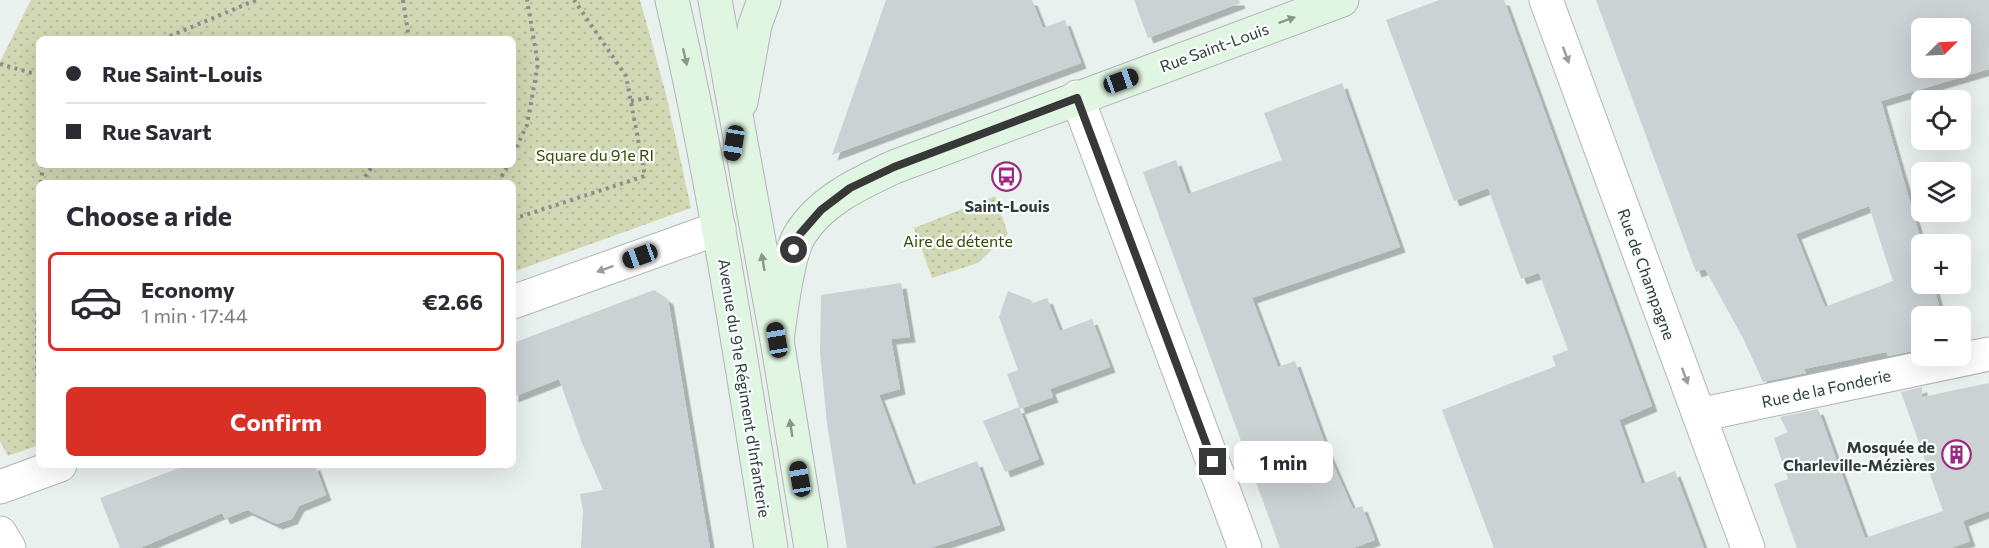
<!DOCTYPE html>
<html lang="en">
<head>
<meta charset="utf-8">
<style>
	body { margin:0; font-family:Commissioner,sans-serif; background:#f2f2f3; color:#2b2b33; height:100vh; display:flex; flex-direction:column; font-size:22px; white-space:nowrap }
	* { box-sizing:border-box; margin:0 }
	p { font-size:20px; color:#7c7c81 }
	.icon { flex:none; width:33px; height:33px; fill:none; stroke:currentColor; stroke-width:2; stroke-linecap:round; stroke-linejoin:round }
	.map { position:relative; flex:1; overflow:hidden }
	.sheet { position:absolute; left:36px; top:180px; width:480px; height:288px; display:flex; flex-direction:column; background:#fff; border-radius:9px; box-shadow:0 6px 24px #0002 }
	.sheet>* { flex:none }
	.banner { position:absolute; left:36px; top:36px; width:480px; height:132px; border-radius:9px; box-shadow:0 6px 24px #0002; display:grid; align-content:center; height:132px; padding:0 30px; background:#fff }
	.needle { width:39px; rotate:66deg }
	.controls { position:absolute; left:1911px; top:18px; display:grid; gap:12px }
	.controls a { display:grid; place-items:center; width:60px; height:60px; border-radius:9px; background:#fff; box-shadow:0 6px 24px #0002; font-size:30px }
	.end { position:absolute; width:27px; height:27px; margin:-14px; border:8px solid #363938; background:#fff; box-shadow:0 0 0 3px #fff }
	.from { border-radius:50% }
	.bubble { position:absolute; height:42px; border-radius:9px; background:#fff; box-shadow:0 6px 24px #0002; font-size:20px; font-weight:700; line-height:42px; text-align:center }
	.car { position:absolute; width:18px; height:36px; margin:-18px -9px; border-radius:8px; box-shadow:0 0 4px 2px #0007; background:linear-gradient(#222 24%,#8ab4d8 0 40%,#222 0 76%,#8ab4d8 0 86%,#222 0) }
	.banner b { display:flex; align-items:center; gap:21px; height:57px; font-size:22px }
	.banner b+b { border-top:2px solid #e1e1e2 }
	.banner i { width:15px; height:15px; background:#2b2b33 }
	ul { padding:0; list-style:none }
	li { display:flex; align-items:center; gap:18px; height:99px; margin:0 12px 9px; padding:0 18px; border:3px solid transparent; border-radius:9px }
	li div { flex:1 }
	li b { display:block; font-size:22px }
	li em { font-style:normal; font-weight:700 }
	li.selected { border-color:#d93025 }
	li>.icon { width:54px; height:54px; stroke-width:1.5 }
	h2 { padding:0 30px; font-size:27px; line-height:72px }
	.button { display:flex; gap:12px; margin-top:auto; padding:12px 30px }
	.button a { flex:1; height:69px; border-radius:9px; background:#d93025; color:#fff; font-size:24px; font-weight:700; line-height:69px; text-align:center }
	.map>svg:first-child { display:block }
	.green { fill:url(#green-dots); fill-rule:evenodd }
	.building { fill:#cbd2d4; fill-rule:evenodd; filter:url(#shadow) }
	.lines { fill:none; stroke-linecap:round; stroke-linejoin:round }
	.minor-casing { stroke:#b0b7b6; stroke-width:35 }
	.tertiary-casing { stroke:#b0b7b6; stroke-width:35 }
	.secondary-casing { stroke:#b0b7b6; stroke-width:35 }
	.path { stroke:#8a908e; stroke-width:4; stroke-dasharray:3 4.5; stroke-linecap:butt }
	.minor { stroke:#fff; stroke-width:33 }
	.tertiary { stroke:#fff; stroke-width:33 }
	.secondary { stroke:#e0f5e2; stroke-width:33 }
	.oneway { fill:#8b978d }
	.oneway2 { fill:#9a9c9c }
	.route { stroke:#363938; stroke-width:8 }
	.labels { text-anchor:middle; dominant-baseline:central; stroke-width:4.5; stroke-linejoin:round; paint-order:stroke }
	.street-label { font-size:16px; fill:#363938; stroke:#f7fffd }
	.park-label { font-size:16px; fill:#404600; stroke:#f7fffd }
	.poi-label { font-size:16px; font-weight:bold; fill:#363938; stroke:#f7fffd }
</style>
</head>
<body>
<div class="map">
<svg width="1989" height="548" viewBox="0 0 1989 548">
	<defs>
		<pattern id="green-dots" width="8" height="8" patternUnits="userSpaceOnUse" patternTransform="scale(1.5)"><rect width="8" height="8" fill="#d2d8b3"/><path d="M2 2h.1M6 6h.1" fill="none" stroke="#b5ba9b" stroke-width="1.8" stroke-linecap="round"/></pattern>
		<filter id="shadow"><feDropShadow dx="5.5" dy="5.5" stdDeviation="0" flood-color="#0004"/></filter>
	</defs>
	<rect width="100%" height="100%" fill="#e9f1ef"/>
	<g class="green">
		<path d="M31,0H640L666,94L691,208L513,272V183H39V445L8,456L0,441V62ZM39,39H513V165H39Z"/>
		<polygon points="995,196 1008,234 978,263 932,278 914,228"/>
	</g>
	<g class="building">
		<polygon points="886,0 1032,0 1043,28 1065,20 1081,63 832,155"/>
		<polygon points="1134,0 1239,0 1240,3 1148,38"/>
		<polygon points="1439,0 1504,0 1652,406 1619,420 1642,484 1675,471 1704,548 1494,548 1442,410 1556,366 1552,356 1568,350 1539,273 1521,279 1488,188 1454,201 1386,20"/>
		<path d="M1596,0H1989V69L1881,101L1922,244V284H1933L1942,316H1922V349L1888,356L1886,352L1804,369L1806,373L1763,382L1743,338L1705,269L1696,272ZM1922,28H1960V68H1922ZM1869,206L1893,281L1825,307L1796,234Z"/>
		<polygon points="1342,83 1400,247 1252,298 1278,367 1295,361 1329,455 1353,509 1362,506 1375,540 1353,548 1280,548 1143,172 1176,160 1188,194 1282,160 1264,113"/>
		<polygon points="901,283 910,337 891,339 900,389 879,395 913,485 977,461 1000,525 930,548 847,548 827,424 820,352 821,295"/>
		<polygon points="654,290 668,299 710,548 581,548 583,510 580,494 603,490 582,443 559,379 513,397 513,343"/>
		<polygon points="1008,291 1031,300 1033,303 1047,298 1060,331 1092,319 1110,367 1050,389 1053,397 1020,409 1007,374 1018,370 999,317"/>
		<polygon points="1989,383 1989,511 1963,521 1970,541 1951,548 1797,548 1774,484 1788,479 1774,438 1788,432 1780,417 1818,409 1865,538 1943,511 1901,392 1922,387 1922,397"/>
		<polygon points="1019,407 1039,459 1005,472 983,421"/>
		<polygon points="187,465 315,465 326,495 299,506 292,519 277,524 247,510 225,519 222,513 140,548 120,548 100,498"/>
	</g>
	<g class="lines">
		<defs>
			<g id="minor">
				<polyline points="1546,0 1748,548"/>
				<polyline points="1077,97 1245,548"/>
				<polyline points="1699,415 1989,354"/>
			</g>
			<g id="tertiary">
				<polyline points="513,302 719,228"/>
				<polyline points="0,487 60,465"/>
				<polyline points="0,533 9,548"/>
			</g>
			<g id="secondary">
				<path d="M672,0C714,181 742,365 771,548"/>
				<polyline points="715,0 777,340 811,548"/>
				<polyline points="741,102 755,25 764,0"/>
				<path d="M777,340C781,313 787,253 801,233C822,200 860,183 894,167L1342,0"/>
			</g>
		</defs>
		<use href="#minor" class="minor-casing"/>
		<use href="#tertiary" class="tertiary-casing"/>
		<use href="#secondary" class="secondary-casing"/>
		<g class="path">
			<polyline points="403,0 409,39"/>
			<polyline points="163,39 256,0"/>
			<polyline points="0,64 39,75"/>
			<polyline points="631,101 653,97"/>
			<polyline points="513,154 527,125 538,64 527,0"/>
			<polyline points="41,183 43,165"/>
			<polyline points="361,183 373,165"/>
			<polyline points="498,183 508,165"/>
			<polyline points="513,219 645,176 626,76 574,0"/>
			<polyline points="39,306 37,313 37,374 39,388"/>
		</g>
		<use href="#minor" class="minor"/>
		<use href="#tertiary" class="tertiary"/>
		<use href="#secondary" class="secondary"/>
	</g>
	<defs><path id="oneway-solid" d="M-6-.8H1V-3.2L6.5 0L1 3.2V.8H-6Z" transform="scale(1.5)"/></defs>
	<g class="oneway">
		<use href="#oneway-solid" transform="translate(1287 20) rotate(-20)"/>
		<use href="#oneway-solid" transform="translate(685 57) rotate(77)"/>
		<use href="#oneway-solid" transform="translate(763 262) rotate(-100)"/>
		<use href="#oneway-solid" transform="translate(791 428) rotate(-99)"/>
	</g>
	<g class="oneway2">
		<use href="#oneway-solid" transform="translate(1566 55) rotate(70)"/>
		<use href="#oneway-solid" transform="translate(605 269) rotate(160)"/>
		<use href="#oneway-solid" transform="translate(1685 376) rotate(70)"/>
	</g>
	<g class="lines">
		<polyline class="route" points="794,250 800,234 821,210 850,188 894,167 1077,98 1213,462"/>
	</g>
	<defs>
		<symbol id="bus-ring" viewBox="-11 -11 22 22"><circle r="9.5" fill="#f7fffd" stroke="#9f2982" stroke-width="1.5"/><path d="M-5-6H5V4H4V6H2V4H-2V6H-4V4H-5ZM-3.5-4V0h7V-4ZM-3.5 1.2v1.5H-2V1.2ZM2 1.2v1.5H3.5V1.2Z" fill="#9f2982"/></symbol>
		<symbol id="building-ring" viewBox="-11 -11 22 22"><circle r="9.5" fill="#f7fffd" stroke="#9f2982" stroke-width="1.5"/><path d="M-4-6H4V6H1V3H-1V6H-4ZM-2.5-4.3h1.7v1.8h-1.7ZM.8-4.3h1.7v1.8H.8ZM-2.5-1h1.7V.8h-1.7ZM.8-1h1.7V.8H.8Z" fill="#9f2982"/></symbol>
	</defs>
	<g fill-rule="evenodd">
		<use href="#bus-ring" x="990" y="160" width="33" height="33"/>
		<use href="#building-ring" x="1940" y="438" width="33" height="33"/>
	</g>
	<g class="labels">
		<g class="street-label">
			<text transform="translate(1214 47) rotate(-20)">Rue Saint-Louis</text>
			<text transform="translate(1647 274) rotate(70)">Rue de Champagne</text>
			<text transform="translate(745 388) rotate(81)">Avenue du 91e Régiment d'Infanterie</text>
			<text transform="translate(1826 388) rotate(-12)">Rue de la Fonderie</text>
		</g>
		<g class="park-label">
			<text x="595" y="154">Square du 91e RI</text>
			<text x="958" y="240">Aire de détente</text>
		</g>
		<g class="poi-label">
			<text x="1007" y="205">Saint-Louis</text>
			<text x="1935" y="446" text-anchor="end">Mosquée de<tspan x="1935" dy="18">Charleville-Mézières</tspan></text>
		</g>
	</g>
</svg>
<div class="controls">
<a><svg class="needle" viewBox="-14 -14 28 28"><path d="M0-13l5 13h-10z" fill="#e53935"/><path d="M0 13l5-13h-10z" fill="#7c7c81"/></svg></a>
<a><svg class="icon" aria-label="locate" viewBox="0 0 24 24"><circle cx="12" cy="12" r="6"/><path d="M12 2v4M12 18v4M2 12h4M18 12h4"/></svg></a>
<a><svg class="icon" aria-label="layers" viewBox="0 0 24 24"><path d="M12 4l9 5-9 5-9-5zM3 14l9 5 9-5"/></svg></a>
<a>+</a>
<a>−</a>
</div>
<i class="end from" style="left:794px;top:250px"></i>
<i class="end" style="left:1213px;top:462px"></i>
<div class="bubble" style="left:1234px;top:441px;width:99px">1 min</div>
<i class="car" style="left:1121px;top:81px;rotate:70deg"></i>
<i class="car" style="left:734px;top:143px;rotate:189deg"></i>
<i class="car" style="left:640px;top:256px;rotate:250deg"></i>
<i class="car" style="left:777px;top:340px;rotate:350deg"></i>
<i class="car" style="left:800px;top:479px;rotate:350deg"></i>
<div class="banner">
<b><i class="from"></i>Rue Saint-Louis</b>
<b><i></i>Rue Savart</b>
</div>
<section class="sheet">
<h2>Choose a ride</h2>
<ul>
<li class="selected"><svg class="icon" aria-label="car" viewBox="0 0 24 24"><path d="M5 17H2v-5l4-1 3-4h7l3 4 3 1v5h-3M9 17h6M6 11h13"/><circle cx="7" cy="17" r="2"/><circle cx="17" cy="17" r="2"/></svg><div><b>Economy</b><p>1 min · 17:44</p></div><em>€2.66</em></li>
</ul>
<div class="button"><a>Confirm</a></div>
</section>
</div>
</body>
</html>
